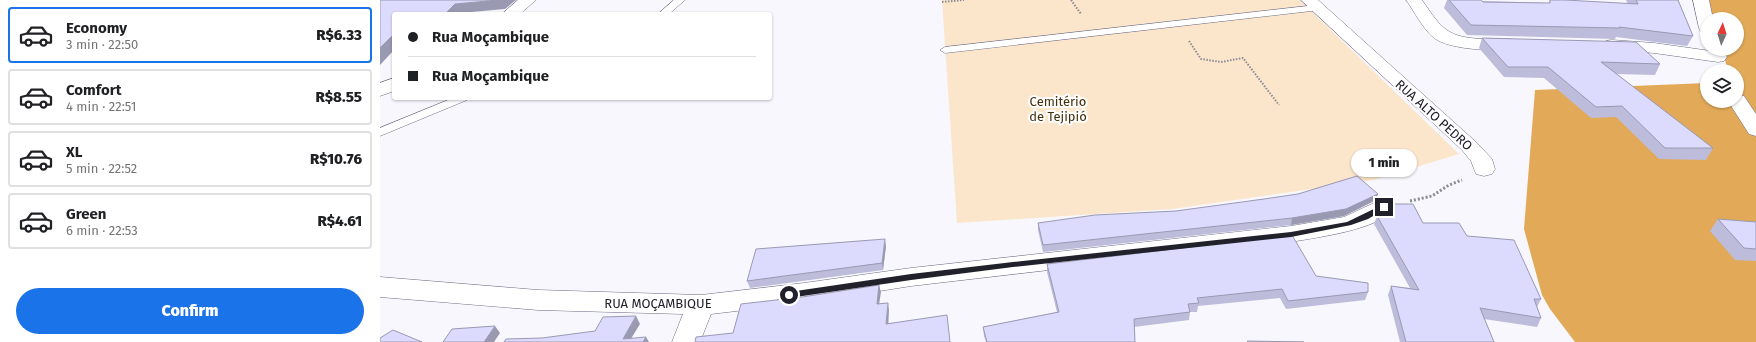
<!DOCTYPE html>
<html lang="en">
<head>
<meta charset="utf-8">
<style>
	body { margin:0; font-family:"Fira Sans",sans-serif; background:#f2f2f2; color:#202124; height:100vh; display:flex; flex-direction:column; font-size:15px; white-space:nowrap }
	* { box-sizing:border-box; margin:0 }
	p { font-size:13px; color:#757577 }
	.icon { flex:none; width:22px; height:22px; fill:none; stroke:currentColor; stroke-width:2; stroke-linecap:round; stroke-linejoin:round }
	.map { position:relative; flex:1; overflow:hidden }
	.sheet { display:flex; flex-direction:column; background:#fff; width:380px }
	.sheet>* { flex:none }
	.guide { position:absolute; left:12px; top:12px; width:380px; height:88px; border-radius:4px; box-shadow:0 1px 3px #0004; display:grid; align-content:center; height:88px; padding:0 16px; background:#fff }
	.needle { width:26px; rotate:4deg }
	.buttons { position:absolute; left:1320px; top:12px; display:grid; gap:8px }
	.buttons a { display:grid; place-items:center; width:44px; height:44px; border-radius:50%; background:#fff; box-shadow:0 1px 3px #0004; font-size:20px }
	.end { position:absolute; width:18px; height:18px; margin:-9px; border:5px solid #21212c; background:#fff; box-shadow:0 0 0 2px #fff }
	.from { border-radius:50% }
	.bubble { position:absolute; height:28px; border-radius:14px; background:#fff; box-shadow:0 1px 3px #0004; font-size:13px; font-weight:800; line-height:28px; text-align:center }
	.guide b { display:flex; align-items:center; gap:14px; height:38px; font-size:15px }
	.guide b+b { border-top:1px solid #e0e0e0 }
	.guide i { width:10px; height:10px; background:#202124 }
	ul { padding:7px 0 0; list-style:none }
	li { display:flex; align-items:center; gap:12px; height:56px; margin:0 8px 6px; padding:0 8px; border:2px solid #e0e0e0; border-radius:4px }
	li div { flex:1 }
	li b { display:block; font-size:15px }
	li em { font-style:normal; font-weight:800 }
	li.current { border-color:#1a73e8 }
	li>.icon { width:36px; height:36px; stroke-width:1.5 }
	.button { display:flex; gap:8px; margin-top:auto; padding:8px 16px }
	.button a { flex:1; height:46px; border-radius:24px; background:#1a73e8; color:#fff; font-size:16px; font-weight:800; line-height:46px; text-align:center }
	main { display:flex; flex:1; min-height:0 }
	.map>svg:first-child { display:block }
	.green { fill:#fbe6cb }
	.forest { fill:#e1a958 }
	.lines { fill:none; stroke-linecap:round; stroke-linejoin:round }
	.service-casing { stroke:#6b6a84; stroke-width:1 }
	.minor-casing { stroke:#6b6a84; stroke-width:1 }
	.path-far1 { stroke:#8b8b94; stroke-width:2; stroke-dasharray:1.5 1.5; stroke-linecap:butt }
	.path { stroke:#8b8b94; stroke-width:3; stroke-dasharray:2 2; stroke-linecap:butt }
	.service { fill:#fff; fill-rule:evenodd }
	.minor { fill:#fff; fill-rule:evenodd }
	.wall { fill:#bdbcda }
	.shaded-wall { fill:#9a99b2 }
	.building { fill:#dcdbfe; stroke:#9a99b2 }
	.route { fill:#21212c }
	.labels { text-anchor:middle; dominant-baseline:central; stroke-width:4; stroke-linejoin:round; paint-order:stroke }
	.park-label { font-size:13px; fill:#462f0b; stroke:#fff }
	.street-label { font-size:13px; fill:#21212c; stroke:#fff }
</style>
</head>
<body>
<main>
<section class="sheet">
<ul>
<li class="current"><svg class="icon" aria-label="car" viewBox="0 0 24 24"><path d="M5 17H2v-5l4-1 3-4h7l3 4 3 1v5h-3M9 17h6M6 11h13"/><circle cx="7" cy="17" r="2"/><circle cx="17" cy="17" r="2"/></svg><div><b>Economy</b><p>3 min · 22:50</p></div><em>R$6.33</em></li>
<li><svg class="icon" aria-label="car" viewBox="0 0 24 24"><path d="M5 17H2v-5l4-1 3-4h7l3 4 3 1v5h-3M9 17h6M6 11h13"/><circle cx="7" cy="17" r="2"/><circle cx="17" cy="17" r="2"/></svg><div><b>Comfort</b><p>4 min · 22:51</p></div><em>R$8.55</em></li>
<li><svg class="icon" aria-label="car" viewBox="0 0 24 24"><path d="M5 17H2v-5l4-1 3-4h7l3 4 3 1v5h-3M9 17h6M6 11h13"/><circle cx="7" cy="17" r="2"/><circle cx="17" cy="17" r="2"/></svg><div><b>XL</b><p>5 min · 22:52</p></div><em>R$10.76</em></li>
<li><svg class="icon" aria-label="car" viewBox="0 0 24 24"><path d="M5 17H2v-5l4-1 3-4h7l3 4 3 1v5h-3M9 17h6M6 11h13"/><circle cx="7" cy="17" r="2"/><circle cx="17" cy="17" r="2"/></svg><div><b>Green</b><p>6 min · 22:53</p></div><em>R$4.61</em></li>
</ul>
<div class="button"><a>Confirm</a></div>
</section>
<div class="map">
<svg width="1376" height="342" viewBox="0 0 1376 342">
	<rect width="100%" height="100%" fill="#f7f7fd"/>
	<polygon class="green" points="562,0 920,0 1079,154 994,180 792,209 577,223"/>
	<polygon class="forest" points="1327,0 1376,0 1376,342 1195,342 1170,309 1162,295 1144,229 1155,90 1327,83 1327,101 1357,101 1357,71 1348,71 1342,49 1357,49 1357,19 1334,19"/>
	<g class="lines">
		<defs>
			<g id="service">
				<polygon points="294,0 305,0 289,14 278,14"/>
				<polygon points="937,5 940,6 942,8 940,10 565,53 560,50 565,47"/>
				<polygon points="73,98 89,98 87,100 0,136 0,128"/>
			</g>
			<g id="minor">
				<polygon points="138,0 156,0 140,14 122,14"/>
				<polygon points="921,0 938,0 1096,142 1112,159 1115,169 1112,174 1104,176 1096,174 1091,161 1082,150"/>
				<path d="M1026,0H1042C1062,29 1067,38 1105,39C1115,39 1126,38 1136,40L1139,44L1136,48C1117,52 1070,50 1054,38C1042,28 1035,12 1026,0Z"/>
				<polygon points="1313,0 1329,0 1333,19 1327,19 1327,33 1321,32 1319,28"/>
				<polygon points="1232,40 1274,43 1338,52 1344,53 1347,57 1344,61 1338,62 1274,53 1226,49 1223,45 1226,41"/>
				<polygon points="14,78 14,91 0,96 0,83"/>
				<polygon points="1357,94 1364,96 1376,114 1376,136 1369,134 1348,101 1357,101"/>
				<path d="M1004,200L1012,202L1016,207C1000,230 938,237 911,242L531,286L424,303L331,314L320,342H292L303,314L158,310L0,297V277L158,290L321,295L424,283L531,268L911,226L964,217L996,202Z"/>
			</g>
		</defs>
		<use href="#service" class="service-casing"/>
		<use href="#minor" class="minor-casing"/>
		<g class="path-far1">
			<polyline points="691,0 701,14"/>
			<polyline points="562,2 584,0"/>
			<polyline points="809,41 821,59 841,62 863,58 899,105"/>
		</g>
		<polyline class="path" points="1030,201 1052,196 1069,185 1082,180"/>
		<use href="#service" class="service"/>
		<use href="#minor" class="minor"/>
	</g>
	<g class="wall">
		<polygon points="1067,0 1169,3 1170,0 1248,4 1246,0 1298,0 1313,36 1307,46 1236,37 1235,39 1087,35 1064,8"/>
		<polygon points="1102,38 1280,64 1275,75 1236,74 1333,148 1326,160 1279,159 1236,117 1211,118 1164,78 1124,77 1099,48"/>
		<polygon points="996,200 964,216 911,225 663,252 658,230 658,223"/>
		<polygon points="997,216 1043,223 1087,236 1161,299 1157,307 1161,318 1157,327 1104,319 1114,342 1020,342 1008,295 1011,286 1030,288 994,224"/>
		<polygon points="1338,219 1376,222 1376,261 1355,260 1330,231"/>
		<polygon points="506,246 503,270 370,288 367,281"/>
		<polygon points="667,264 936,276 988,292 985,300 906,309 900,298 818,306 817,312 810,312 809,320 754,327 755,342 606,342 604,336 603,327 677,312 667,272"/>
	</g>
	<g class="shaded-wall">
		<polygon points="118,0 136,0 125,9 80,13 79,14 65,14 75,4"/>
		<polygon points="14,36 14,50 0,65 0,48 11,37"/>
		<polygon points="998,194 996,200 964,216 911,225 912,218"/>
		<polygon points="505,239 506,246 503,270 502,263"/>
		<polygon points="499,285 501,292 498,311 497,304"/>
		<polygon points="508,303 509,310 508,331 506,324"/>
		<polygon points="256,316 260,324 249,342 243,339"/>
		<polygon points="115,326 120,333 114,342 104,342"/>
		<polygon points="266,337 269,342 263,342"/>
	</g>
	<g class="building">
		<polygon points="0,0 118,0 75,4 65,14 14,14 14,36 11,37 0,48"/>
		<polygon points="1069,0 1101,0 1103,2 1170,3 1170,0 1185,0 1258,4 1256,0 1298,0 1313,36 1239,27 1240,28 1091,25"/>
		<polygon points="1102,38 1256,42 1280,64 1221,62 1333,148 1285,148 1242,106 1216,107 1168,67 1128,67"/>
		<polygon points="977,176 998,194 966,209 912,218 663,245 658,223 715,215 796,211 884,199 918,194"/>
		<polygon points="1015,204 1033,204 1043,223 1079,223 1087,236 1134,240 1161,299 1154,299 1161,318 1100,308 1114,342 1026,342 1011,286 1039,290 997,216"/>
		<polygon points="1338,219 1376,222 1376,249 1364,248"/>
		<polygon points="912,235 936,276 988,283 988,292 908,301 902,289 817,298 819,303 808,304 810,312 754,319 755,342 607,342 603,327 679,312 667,264"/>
		<polygon points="505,239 502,263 367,281 376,249"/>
		<polygon points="499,285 497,304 508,303 506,324 567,315 570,342 315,342 316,337 353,333 361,304 422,297"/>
		<polygon points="256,316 243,339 266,337 263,342 124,342 126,339 162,338 215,331 223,317"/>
		<polygon points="115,326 104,342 63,342 72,329"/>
		<polygon points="13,330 42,342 0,342 0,338"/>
		<polygon points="867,341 924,342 868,342"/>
	</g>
	<polygon class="route" points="1004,204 1008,207 1007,208 988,219 971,225 911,237 633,267 531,280 409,298 405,295 409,292 531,274 633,262 911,232 967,222"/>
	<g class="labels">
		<g class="park-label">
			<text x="678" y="101">Cemitério<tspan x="678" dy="15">de Tejipió</tspan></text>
		</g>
		<g class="street-label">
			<text transform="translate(1054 115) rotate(42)">RUA ALTO PEDRO</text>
			<text x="278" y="303">RUA MOÇAMBIQUE</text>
		</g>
	</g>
</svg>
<div class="buttons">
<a><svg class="needle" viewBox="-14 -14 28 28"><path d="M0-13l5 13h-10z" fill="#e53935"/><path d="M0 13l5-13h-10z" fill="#757577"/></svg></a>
<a><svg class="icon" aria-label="layers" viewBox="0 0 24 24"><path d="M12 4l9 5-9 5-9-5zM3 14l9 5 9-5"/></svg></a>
</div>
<i class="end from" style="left:409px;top:295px"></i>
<i class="end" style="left:1004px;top:207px"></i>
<div class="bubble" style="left:971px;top:149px;width:66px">1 min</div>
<div class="guide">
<b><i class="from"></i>Rua Moçambique</b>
<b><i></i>Rua Moçambique</b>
</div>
</div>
</main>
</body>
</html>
